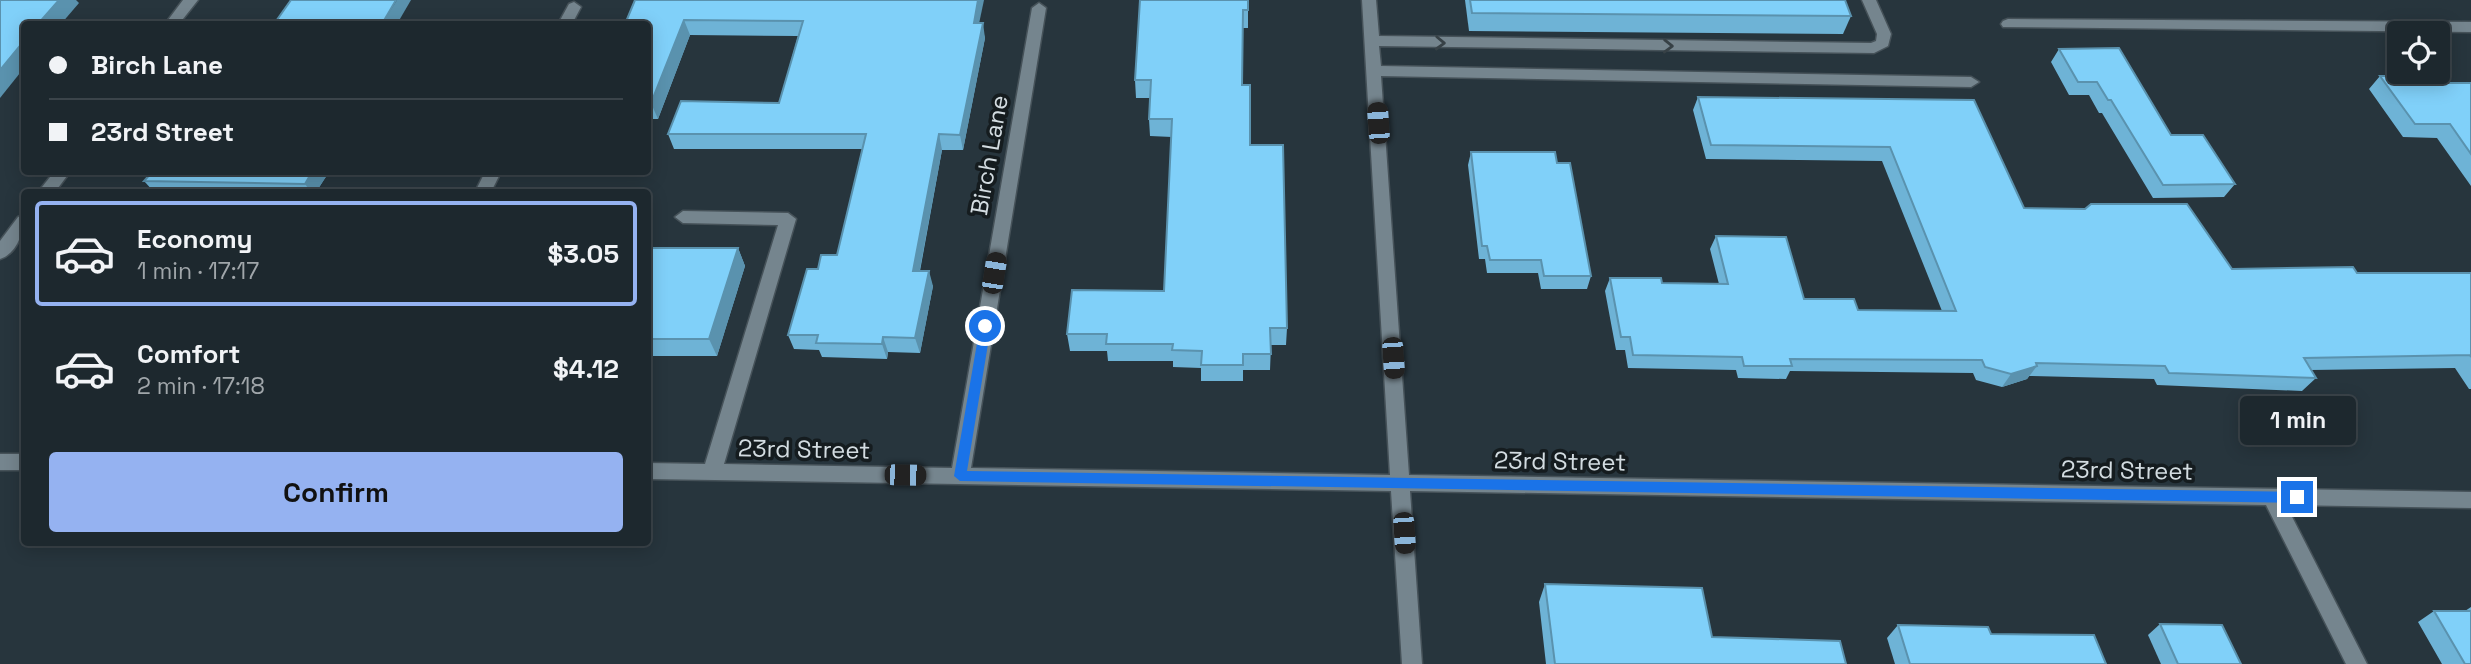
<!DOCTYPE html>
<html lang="en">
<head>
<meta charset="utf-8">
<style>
	body { margin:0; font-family:"Space Grotesk",sans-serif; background:#253036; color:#f1f3f6; height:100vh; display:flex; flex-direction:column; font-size:26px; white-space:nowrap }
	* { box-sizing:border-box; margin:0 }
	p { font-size:23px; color:#a0a6aa }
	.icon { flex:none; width:38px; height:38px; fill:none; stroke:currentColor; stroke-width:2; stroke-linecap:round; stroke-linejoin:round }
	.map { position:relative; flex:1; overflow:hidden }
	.drawer { position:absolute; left:21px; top:189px; width:630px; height:357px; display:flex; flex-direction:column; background:#1d282e; border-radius:7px; box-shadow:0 4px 18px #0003,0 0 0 2px #3b444a }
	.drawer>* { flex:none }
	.hud { position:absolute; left:21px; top:21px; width:630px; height:154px; border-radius:7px; box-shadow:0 4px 18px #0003,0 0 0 2px #3b444a; display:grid; align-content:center; height:154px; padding:0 28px; background:#1d282e }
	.buttons { position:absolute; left:2387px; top:21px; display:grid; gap:14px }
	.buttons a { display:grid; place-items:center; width:63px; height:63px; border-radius:7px; background:#1d282e; box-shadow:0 4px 18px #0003,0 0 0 2px #3b444a; font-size:35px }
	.end { position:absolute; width:32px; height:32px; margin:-16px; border:9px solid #1a73e8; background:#fff; box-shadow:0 0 0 4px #fff }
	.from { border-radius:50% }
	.bubble { position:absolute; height:49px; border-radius:7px; background:#1d282e; box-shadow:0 4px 18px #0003,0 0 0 2px #3b444a; font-size:23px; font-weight:800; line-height:49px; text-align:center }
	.car { position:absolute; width:21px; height:42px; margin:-21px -10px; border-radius:9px; box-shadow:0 0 5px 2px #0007; background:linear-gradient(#222 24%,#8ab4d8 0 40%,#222 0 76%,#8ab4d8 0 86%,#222 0) }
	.hud b { display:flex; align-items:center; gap:24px; height:66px; font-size:26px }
	.hud b+b { border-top:2px solid #3b444a }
	.hud i { width:18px; height:18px; background:#f1f3f6 }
	ul { padding:12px 0 0; list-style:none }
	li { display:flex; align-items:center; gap:21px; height:105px; margin:0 14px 10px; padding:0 14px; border:4px solid transparent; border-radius:7px }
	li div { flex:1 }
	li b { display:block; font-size:26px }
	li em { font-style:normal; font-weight:800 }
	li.selected { border-color:#95b2f1 }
	li>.icon { width:63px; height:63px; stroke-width:1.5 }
	.action { display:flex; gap:14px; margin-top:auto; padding:14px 28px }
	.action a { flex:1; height:80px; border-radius:7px; background:#95b2f1; color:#111; font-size:28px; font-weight:800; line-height:80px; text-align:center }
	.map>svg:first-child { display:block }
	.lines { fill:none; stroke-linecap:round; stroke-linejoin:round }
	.minor-casing { stroke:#465259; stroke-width:3 }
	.minor { fill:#75858e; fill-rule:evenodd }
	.wall { fill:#6eb3d6 }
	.shaded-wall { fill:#5a92ae }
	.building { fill:#80d0f9; stroke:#5a92ae; stroke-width:2 }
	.oneway { stroke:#374146 }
	.route { fill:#1a73e8 }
	.labels { text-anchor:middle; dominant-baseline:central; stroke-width:7; stroke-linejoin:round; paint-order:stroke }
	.street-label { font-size:24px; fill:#d3dce1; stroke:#151c1f }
</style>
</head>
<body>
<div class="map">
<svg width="2471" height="664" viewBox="0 0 2471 664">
	<rect width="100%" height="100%" fill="#27353d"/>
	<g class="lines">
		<defs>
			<g id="minor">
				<polygon points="183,0 198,0 179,24 165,24"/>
				<polygon points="1362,0 1376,0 1379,36 1871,43 1876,41 1877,34 1862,0 1876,0 1891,34 1888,46 1874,53 1379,46 1381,66 1971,77 1979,82 1971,87 1381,76 1409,475 2471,492 2471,508 2286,505 2367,664 2346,664 2266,505 1410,491 1422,664 1402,664 1391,491 648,479 648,463 705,464 778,225 683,223 675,217 683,211 788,213 796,219 724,464 952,468 1032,8 1039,3 1046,8 971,468 1390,475"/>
				<polygon points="574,2 581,7 572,24 558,24 569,4"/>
				<polygon points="2008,19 2471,22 2471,32 2003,27 2001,24 2003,21"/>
				<polygon points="54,172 70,172 55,192 38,192"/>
				<polygon points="485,172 501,172 491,192 475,192"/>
				<path d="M24,215C25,230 17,254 0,259V241L18,217Z"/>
				<rect x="0" y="454" width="24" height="16"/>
			</g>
		</defs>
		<use href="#minor" class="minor-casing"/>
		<use href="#minor" class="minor"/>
	</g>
	<g class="wall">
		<polygon points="635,0 980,23 985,38 963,150 942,150 920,271 933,286 920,353 888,352 887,359 822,357 819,350 794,349 788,335 818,269 837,255 862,149 674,149 668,134 779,103 798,36 690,35 658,119 648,119 648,24"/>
		<polygon points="1248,0 1248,28 1243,28 1242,85 1250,145 1287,328 1286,345 1271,345 1270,370 1243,370 1243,381 1201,381 1201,368 1173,367 1173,361 1108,361 1107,351 1070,351 1067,334 1164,291 1172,137 1150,136 1149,119 1150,98 1136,98 1135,80"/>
		<polygon points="1465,0 1845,0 1851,16 1843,34 1469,31"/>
		<polygon points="2059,49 2235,184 2224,197 2153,198 2102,113 2099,113 2089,95 2069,95 2051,62"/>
		<polygon points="2380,76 2441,83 2471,83 2471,186 2437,138 2403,137 2369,89"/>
		<polygon points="1698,97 1974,100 2024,208 2232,269 2357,273 2471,273 2471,389 2469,389 2455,368 2311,370 2316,378 2302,391 2157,385 2154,379 2029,376 2027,379 2002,387 1976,380 1973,373 1790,371 1786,379 1738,378 1736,370 1628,368 1625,350 1616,350 1605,291 1610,278 1662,283 1719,284 1710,249 1716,236 1804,299 1858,310 1942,311 1882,161 1706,159 1693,110"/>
		<polygon points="1471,152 1557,163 1591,276 1587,289 1541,289 1538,273 1487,273 1485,259 1479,259 1468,165"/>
		<polygon points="152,172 329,172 316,192 154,192 144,181"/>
		<polygon points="648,248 738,248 745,266 717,356 648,356"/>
		<polygon points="1545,584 1712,637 1846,664 1546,664 1539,602"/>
		<polygon points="2471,607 2471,664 2442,664 2418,622 2434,611 2465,611"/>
		<polygon points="2160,624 2241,664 2161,664 2148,635"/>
		<polygon points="1898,625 1991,634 2106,664 1895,664 1887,638"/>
	</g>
	<g class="shaded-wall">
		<polygon points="59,0 76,0 79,3 61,24 38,24"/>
		<polygon points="397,0 411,0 397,24 382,24"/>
		<polygon points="978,0 984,0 976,38 974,23"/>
		<polygon points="684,20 690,35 658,119 651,103"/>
		<polygon points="983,23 985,38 963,150 960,135"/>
		<polygon points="24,41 24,68 0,98 0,70"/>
		<polygon points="939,134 942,150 917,285 913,271"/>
		<polygon points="312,172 329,172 316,192 311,192 305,184"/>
		<polygon points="738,248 745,266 717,356 709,339"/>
		<polygon points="929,271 933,286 920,353 915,338"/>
		<polygon points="883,337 888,352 887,359 882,344"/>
		<polygon points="2037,366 2027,379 2002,387 2011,374"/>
	</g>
	<g class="building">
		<polygon points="0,0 59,0 38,24 24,24 24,41 0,70"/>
		<polygon points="291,0 396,0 382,24 274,24"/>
		<polygon points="635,0 978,0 974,23 983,23 960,135 939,134 913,271 929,271 915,338 883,337 882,344 816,343 818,335 788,335 807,269 818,269 821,255 837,255 866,134 668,134 681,101 779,103 803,21 684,20 651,103 648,103 648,24 625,24"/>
		<polygon points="1140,0 1248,0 1248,10 1243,10 1242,85 1250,85 1250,145 1283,145 1287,328 1270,328 1271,354 1243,354 1243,365 1201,365 1202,351 1172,350 1173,344 1106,344 1107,334 1067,334 1072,290 1164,291 1172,119 1149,119 1151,80 1135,80"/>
		<polygon points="1470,0 1845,0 1851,16 1472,13"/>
		<polygon points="2119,48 2171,135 2203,135 2235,184 2163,185 2111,100 2108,100 2097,82 2078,82 2059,49"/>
		<polygon points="2380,76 2436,76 2441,83 2471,83 2471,154 2450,124 2415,124"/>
		<polygon points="1698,97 1974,100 2024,208 2085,209 2091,204 2187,204 2232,269 2353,267 2357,273 2471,273 2471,357 2470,355 2304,358 2316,378 2169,373 2165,366 2036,363 2037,366 2011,374 1985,367 1982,360 1790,359 1792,366 1744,366 1742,357 1633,355 1630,337 1621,337 1610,278 1661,278 1662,283 1728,284 1716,236 1786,237 1804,299 1854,299 1858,310 1956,311 1890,147 1711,145"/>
		<polygon points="1471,152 1555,152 1557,163 1570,163 1591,276 1544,276 1541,260 1490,260 1487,246 1482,246"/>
		<polygon points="152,172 312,172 305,184 144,181"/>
		<polygon points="648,248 738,248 709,339 648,339"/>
		<polygon points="1545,584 1702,588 1712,637 1840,641 1846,664 1555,664"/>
		<polygon points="2434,611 2471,611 2471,664 2465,664"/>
		<polygon points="2160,624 2222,625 2241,664 2178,664"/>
		<polygon points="1898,625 1988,627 1991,634 2094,635 2106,664 1910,664"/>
	</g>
	<defs><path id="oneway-chevron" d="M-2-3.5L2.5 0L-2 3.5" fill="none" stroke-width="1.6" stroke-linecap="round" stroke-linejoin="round" transform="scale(1.75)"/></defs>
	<g class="oneway">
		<use href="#oneway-chevron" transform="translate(1440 43) rotate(2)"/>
		<use href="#oneway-chevron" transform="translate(1668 46) rotate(1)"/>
	</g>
	<polygon class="route" points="985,321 991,326 967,471 2297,492 2303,497 2297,503 960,481 954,476 980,326"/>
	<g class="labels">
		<g class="street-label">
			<text transform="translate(989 155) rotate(-80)">Birch Lane</text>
			<text transform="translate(804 449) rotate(1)">23rd Street</text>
			<text transform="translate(1560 461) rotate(1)">23rd Street</text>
			<text transform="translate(2127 470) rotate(1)">23rd Street</text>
		</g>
	</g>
</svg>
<div class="buttons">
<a><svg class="icon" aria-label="locate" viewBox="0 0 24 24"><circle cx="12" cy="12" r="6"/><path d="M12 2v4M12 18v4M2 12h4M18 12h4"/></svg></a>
</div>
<i class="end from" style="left:985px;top:326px"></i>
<i class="end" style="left:2297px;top:497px"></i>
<div class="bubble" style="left:2240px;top:396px;width:116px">1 min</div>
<i class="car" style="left:1378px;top:123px;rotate:356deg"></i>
<i class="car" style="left:994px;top:273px;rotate:9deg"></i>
<i class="car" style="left:1393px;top:358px;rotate:176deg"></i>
<i class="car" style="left:905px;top:475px;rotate:91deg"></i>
<i class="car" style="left:1404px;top:533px;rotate:176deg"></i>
<div class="hud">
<b><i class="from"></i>Birch Lane</b>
<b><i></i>23rd Street</b>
</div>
<section class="drawer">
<ul>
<li class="selected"><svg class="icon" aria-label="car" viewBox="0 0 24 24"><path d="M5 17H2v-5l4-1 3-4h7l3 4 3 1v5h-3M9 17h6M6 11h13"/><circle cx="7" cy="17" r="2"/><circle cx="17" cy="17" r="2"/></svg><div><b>Economy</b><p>1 min · 17:17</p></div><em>$3.05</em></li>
<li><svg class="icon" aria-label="car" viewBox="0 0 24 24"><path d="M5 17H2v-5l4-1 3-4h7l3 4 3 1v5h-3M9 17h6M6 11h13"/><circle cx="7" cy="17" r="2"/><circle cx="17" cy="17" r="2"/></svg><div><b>Comfort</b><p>2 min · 17:18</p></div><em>$4.12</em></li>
</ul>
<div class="action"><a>Confirm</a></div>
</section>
</div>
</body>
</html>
